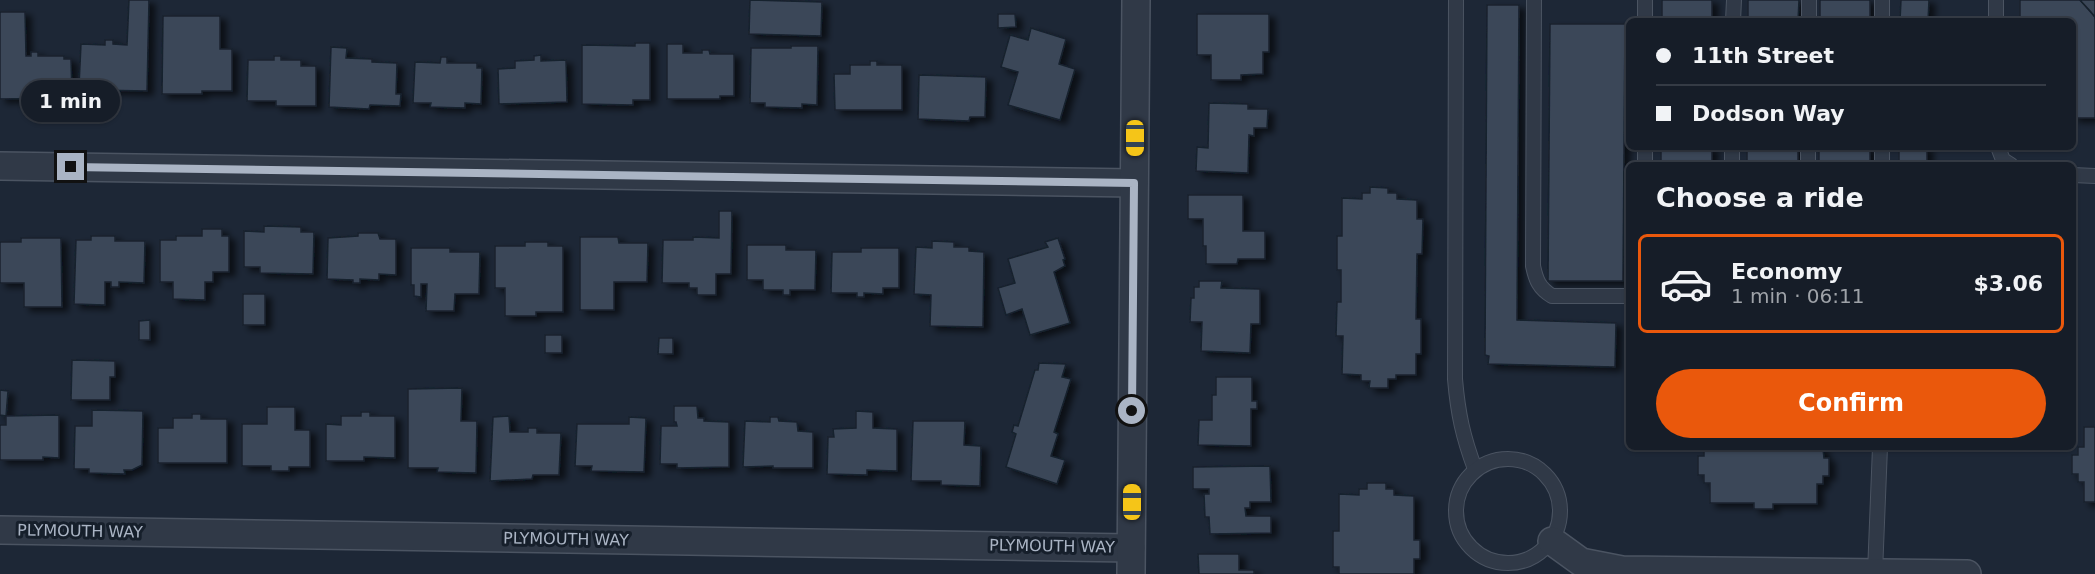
<!DOCTYPE html>
<html lang="en">
<head>
<meta charset="utf-8">
<style>
	body { margin:0; font-family:"DejaVu Sans",sans-serif; background:#1f2630; color:#f1f3f6; height:100vh; display:flex; flex-direction:column; font-size:22px; white-space:nowrap }
	* { box-sizing:border-box; margin:0 }
	p { font-size:20px; color:#9ea2a8 }
	.icon { flex:none; width:33px; height:33px; fill:none; stroke:currentColor; stroke-width:2; stroke-linecap:round; stroke-linejoin:round }
	.map { position:relative; flex:1; overflow:hidden }
	.panel { position:absolute; left:1626px; top:162px; width:450px; height:288px; display:flex; flex-direction:column; background:#161d28; border-radius:9px; box-shadow:0 2px 4px #0004,0 0 0 2px #353b45 }
	.panel>* { flex:none }
	.hud { position:absolute; left:1626px; top:18px; width:450px; height:132px; border-radius:9px; box-shadow:0 2px 4px #0004,0 0 0 2px #353b45; display:grid; align-content:center; height:132px; padding:0 30px; background:#161d28 }
	.end { position:absolute; width:27px; height:27px; margin:-14px; border:8px solid #aab4c4; background:#111; box-shadow:0 0 0 3px #111 }
	.from { border-radius:50% }
	.bubble { position:absolute; height:42px; border-radius:21px; background:#161d28; box-shadow:0 2px 4px #0004,0 0 0 2px #353b45; font-size:20px; font-weight:800; line-height:42px; text-align:center }
	.car { position:absolute; width:18px; height:36px; margin:-18px -9px; border-radius:8px; box-shadow:0 0 4px 2px #0007; background:linear-gradient(#f5c518 24%,#345 0 40%,#f5c518 0 76%,#345 0 86%,#f5c518 0) }
	.hud b { display:flex; align-items:center; gap:21px; height:57px; font-size:22px }
	.hud b+b { border-top:2px solid #353b45 }
	.hud i { width:15px; height:15px; background:#f1f3f6 }
	ul { padding:0; list-style:none }
	li { display:flex; align-items:center; gap:18px; height:99px; margin:0 12px 9px; padding:0 18px; border:3px solid transparent; border-radius:9px }
	li div { flex:1 }
	li b { display:block; font-size:22px }
	li em { font-style:normal; font-weight:800 }
	li.current { border-color:#ea580c }
	li>.icon { width:54px; height:54px; stroke-width:1.5 }
	h2 { padding:0 30px; font-size:27px; line-height:72px }
	.action { display:flex; gap:12px; margin-top:auto; padding:12px 30px }
	.action a { flex:1; height:69px; border-radius:36px; background:#ea580c; color:#fff; font-size:24px; font-weight:800; line-height:69px; text-align:center }
	.map>svg:first-child { display:block }
	.building { fill:#3b4759; stroke:#18212d; stroke-width:1.5; filter:url(#shadow) }
	.lines { fill:none; stroke-linecap:round; stroke-linejoin:round }
	.lane-casing { stroke:#4b5462; stroke-width:16 }
	.street-casing { stroke:#4b5462; stroke-width:30 }
	.lane { stroke:#303947; stroke-width:14 }
	.street { stroke:#303947; stroke-width:27 }
	.route { stroke:#aab4c4; stroke-width:8 }
	.labels { text-anchor:middle; dominant-baseline:central; stroke-width:6; stroke-linejoin:round; paint-order:stroke }
	.street-label { font-size:16px; fill:#aab4c4; stroke:#161f2b }
</style>
</head>
<body>
<div class="map">
<svg width="2095" height="574" viewBox="0 0 2095 574">
	<defs>
		<filter id="shadow"><feDropShadow dx="6" dy="4" stdDeviation="3" flood-color="#0009"/></filter>
	</defs>
	<rect width="100%" height="100%" fill="#1d2736"/>
	<g class="building">
		<polygon points="129,0 149,0 147,91 95,90 95,87 79,86 81,44 105,45 105,40 113,40 113,44 127,45"/>
		<polygon points="750,0 822,2 821,36 749,34"/>
		<rect x="1662" y="0" width="50" height="21"/>
		<polygon points="1748,0 1799,0 1798,21 1748,21"/>
		<rect x="1820" y="0" width="50" height="21"/>
		<polygon points="1901,0 1929,0 1928,21 1900,21"/>
		<polygon points="2020,0 2080,0 2095,17 2095,118 2073,118 2073,21 2020,21"/>
		<polygon points="2080,0 2095,0 2095,17 2091,12"/>
		<polygon points="1487,5 1519,5 1517,320 1616,323 1615,367 1488,364 1489,356 1485,355"/>
		<polygon points="0,12 25,12 26,56 31,56 31,52 38,52 38,56 64,56 64,59 71,59 72,95 64,95 64,98 0,99"/>
		<polygon points="998,14 1015,14 1016,27 998,28"/>
		<polygon points="1197,14 1269,14 1269,52 1263,52 1263,74 1241,75 1241,80 1211,80 1211,55 1197,55"/>
		<polygon points="163,16 220,16 220,49 232,49 232,91 202,91 202,94 162,94"/>
		<polygon points="1550,24 1625,24 1623,281 1548,281"/>
		<polygon points="1031,28 1066,39 1059,64 1075,69 1060,120 1008,105 1018,72 1001,67 1010,35 1028,40"/>
		<polygon points="635,43 650,43 650,100 633,100 633,105 582,104 582,45 635,46"/>
		<polygon points="667,44 683,44 683,53 702,53 702,50 709,50 710,54 734,54 734,96 720,96 720,99 667,99"/>
		<polygon points="791,46 818,46 817,105 802,104 802,108 765,107 765,103 750,103 751,48 791,48"/>
		<polygon points="331,47 347,48 346,58 372,59 372,62 397,63 396,94 401,94 400,106 370,105 369,109 329,107"/>
		<polygon points="541,55 541,61 566,60 567,102 499,104 498,69 515,68 515,61 534,60 534,56"/>
		<polygon points="274,56 281,56 281,60 301,60 301,66 316,66 316,106 276,106 276,101 247,101 248,60 274,60"/>
		<polygon points="441,57 447,57 447,63 477,63 477,68 482,68 481,104 465,103 465,108 430,107 431,103 413,103 415,62 440,63"/>
		<polygon points="870,61 877,61 877,65 902,65 902,110 835,110 834,74 850,74 850,65 870,65"/>
		<polygon points="919,75 986,77 985,117 970,117 969,121 918,119"/>
		<polygon points="1209,103 1248,104 1248,109 1268,109 1267,128 1254,128 1254,136 1249,135 1248,173 1196,171 1197,147 1208,148"/>
		<rect x="1661" y="147" width="51" height="18"/>
		<rect x="1747" y="147" width="51" height="18"/>
		<rect x="1819" y="147" width="51" height="18"/>
		<rect x="1899" y="147" width="28" height="18"/>
		<polygon points="1370,187 1388,188 1388,193 1397,193 1397,199 1417,200 1417,219 1423,219 1422,254 1417,254 1416,319 1421,319 1421,354 1416,354 1416,375 1396,375 1396,379 1388,379 1388,388 1369,388 1370,381 1361,381 1361,375 1342,374 1343,336 1336,336 1337,302 1341,302 1341,270 1337,270 1337,236 1342,236 1342,198 1362,199 1362,193 1370,193"/>
		<polygon points="1188,195 1243,195 1243,231 1265,231 1265,259 1238,259 1237,264 1206,264 1206,246 1203,246 1203,219 1188,219"/>
		<polygon points="719,211 732,211 731,274 716,274 716,295 697,295 697,288 689,288 689,283 662,283 663,240 693,240 693,237 719,238"/>
		<polygon points="264,226 301,227 301,232 314,232 313,274 260,273 260,267 244,267 244,231 264,232"/>
		<polygon points="202,229 222,229 222,236 229,236 229,272 213,272 213,282 205,282 205,300 173,299 173,282 160,282 160,240 176,240 176,236 202,236"/>
		<polygon points="358,233 378,233 380,239 396,239 396,275 379,274 379,280 360,279 360,283 353,283 353,280 327,279 328,238 358,236"/>
		<polygon points="91,236 115,236 115,241 145,241 144,283 119,282 119,287 111,287 111,282 105,282 105,305 74,304 76,240 91,240"/>
		<polygon points="580,237 618,237 619,243 648,243 647,282 614,282 614,310 580,310"/>
		<polygon points="21,238 61,238 62,307 24,307 24,283 0,283 0,242 21,242"/>
		<polygon points="1058,238 1065,259 1063,260 1065,266 1054,272 1070,323 1030,335 1022,309 1006,315 998,288 1015,283 1008,259 1048,247 1045,242"/>
		<polygon points="932,241 954,242 954,247 969,247 969,251 984,252 983,327 930,326 931,295 914,294 916,247 932,248"/>
		<polygon points="525,242 548,242 548,246 563,246 563,312 536,312 536,316 505,316 505,288 495,288 495,246 525,246"/>
		<polygon points="747,245 786,245 786,250 816,250 815,290 790,290 790,295 783,295 783,290 763,290 763,280 747,280"/>
		<polygon points="411,248 450,248 450,252 480,252 479,294 455,294 454,311 426,311 427,284 421,284 421,297 414,296 414,285 411,285"/>
		<polygon points="861,248 899,248 899,288 883,288 883,294 864,293 864,297 857,297 857,293 831,293 832,252 861,252"/>
		<polygon points="1199,281 1222,281 1221,288 1260,289 1260,324 1251,324 1250,353 1201,351 1202,322 1190,322 1191,298 1194,298 1194,287 1199,287"/>
		<rect x="243" y="294" width="22" height="31"/>
		<polygon points="150,320 150,340 139,340 139,321"/>
		<rect x="545" y="335" width="17" height="18"/>
		<polygon points="659,338 673,338 673,354 658,354"/>
		<polygon points="72,360 115,361 115,377 110,377 110,400 71,400"/>
		<polygon points="1039,363 1066,364 1062,377 1071,379 1054,432 1058,434 1051,456 1065,460 1057,484 1006,467 1016,434 1012,432 1014,425 1018,426 1035,370 1038,370"/>
		<polygon points="1216,377 1252,377 1252,401 1257,401 1257,409 1251,409 1251,446 1198,445 1199,420 1212,420 1212,395 1216,395"/>
		<polygon points="462,388 461,421 477,421 476,473 437,472 438,468 408,468 408,389"/>
		<polygon points="0,390 8,391 6,416 0,415"/>
		<polygon points="674,406 697,406 698,418 704,418 704,421 729,422 729,467 677,468 677,464 660,464 661,426 677,426 676,422 674,422"/>
		<polygon points="267,407 295,407 295,430 310,430 310,467 289,467 289,471 271,471 271,466 242,466 242,424 267,424"/>
		<polygon points="92,410 143,411 142,465 132,470 124,470 125,474 89,473 89,469 74,469 75,426 92,426"/>
		<polygon points="856,411 873,412 873,428 897,429 897,471 867,470 867,475 827,474 828,437 834,437 833,429 856,428"/>
		<polygon points="361,412 370,412 370,416 395,416 395,458 364,457 364,461 326,461 326,424 341,425 341,416 361,416"/>
		<polygon points="192,414 201,414 201,419 227,419 227,463 158,463 158,428 173,428 173,418 192,418"/>
		<polygon points="59,415 59,458 43,457 43,460 0,460 0,425 6,425 6,416"/>
		<polygon points="509,416 510,432 528,432 528,428 537,428 537,433 561,433 559,475 533,475 532,479 490,481 493,417"/>
		<polygon points="629,417 646,418 644,472 591,471 592,466 575,466 577,424 629,424"/>
		<polygon points="770,417 778,417 779,421 797,422 798,431 813,432 813,468 773,468 773,466 743,467 745,421 770,422"/>
		<polygon points="913,421 965,421 964,445 981,446 980,486 941,485 941,481 911,481"/>
		<polygon points="2084,427 2095,427 2095,502 2084,502 2084,482 2078,482 2078,474 2072,474 2072,455 2078,455 2078,447 2084,447"/>
		<polygon points="1819,447 1819,449 1823,449 1824,458 1829,458 1829,476 1823,476 1823,484 1817,484 1817,504 1773,504 1773,509 1754,509 1754,503 1710,503 1710,483 1704,483 1704,475 1698,475 1698,456 1704,456 1704,448"/>
		<polygon points="1270,466 1271,502 1250,502 1250,508 1245,508 1246,516 1271,516 1271,533 1210,534 1209,517 1205,517 1204,494 1209,494 1209,489 1193,489 1193,467"/>
		<polygon points="1367,483 1386,483 1386,489 1394,489 1394,495 1414,496 1414,540 1420,540 1420,559 1414,559 1414,574 1339,574 1339,567 1333,567 1333,531 1339,531 1339,494 1359,495 1359,489 1367,489"/>
		<polygon points="1198,554 1239,554 1239,570 1254,570 1254,574 1199,574"/>
	</g>
	<g class="lines">
		<defs>
			<g id="lane">
				<path d="M1456,0L1455,379C1458,414 1463,437 1475,469"/>
				<path d="M1534,0L1533,266C1536,280 1539,288 1552,296H1629"/>
				<polyline points="1645,21 1645,0"/>
				<polyline points="1733,21 1734,0"/>
				<polyline points="1809,21 1809,0"/>
				<polyline points="1882,21 1882,0"/>
				<polyline points="1996,21 1996,0"/>
				<polyline points="1998,147 2003,160 2011,165"/>
				<polyline points="1645,165 1645,147"/>
				<polyline points="1732,165 1732,147"/>
				<polyline points="1808,165 1808,147"/>
				<polyline points="1882,165 1882,147"/>
				<polyline points="2073,175 2095,176"/>
				<circle cx="1508" cy="511" r="52"/>
				<polyline points="1875,573 1880,447"/>
			</g>
			<g id="street">
				<polyline points="0,166 1134,183"/>
				<polyline points="0,530 1131,548"/>
				<polyline points="1552,541 1581,562 1622,570 1967,574"/>
				<polyline points="1131,574 1136,0"/>
			</g>
		</defs>
		<use href="#lane" class="lane-casing"/>
		<use href="#street" class="street-casing"/>
		<use href="#lane" class="lane"/>
		<use href="#street" class="street"/>
	</g>
	<g class="lines">
		<polyline class="route" points="71,167 1134,183 1132,411"/>
	</g>
	<g class="labels">
		<g class="street-label">
			<text transform="translate(80 531) rotate(1)">PLYMOUTH WAY</text>
			<text transform="translate(566 539) rotate(1)">PLYMOUTH WAY</text>
			<text transform="translate(1052 546) rotate(1)">PLYMOUTH WAY</text>
		</g>
	</g>
</svg>
<i class="end from" style="left:1132px;top:411px"></i>
<i class="end" style="left:71px;top:167px"></i>
<div class="bubble" style="left:21px;top:80px;width:99px">1 min</div>
<i class="car" style="left:1135px;top:138px;rotate:180deg"></i>
<i class="car" style="left:1132px;top:502px;rotate:0deg"></i>
<div class="hud">
<b><i class="from"></i>11th Street</b>
<b><i></i>Dodson Way</b>
</div>
<section class="panel">
<h2>Choose a ride</h2>
<ul>
<li class="current"><svg class="icon" aria-label="car" viewBox="0 0 24 24"><path d="M5 17H2v-5l4-1 3-4h7l3 4 3 1v5h-3M9 17h6M6 11h13"/><circle cx="7" cy="17" r="2"/><circle cx="17" cy="17" r="2"/></svg><div><b>Economy</b><p>1 min · 06:11</p></div><em>$3.06</em></li>
</ul>
<div class="action"><a>Confirm</a></div>
</section>
</div>
</body>
</html>
